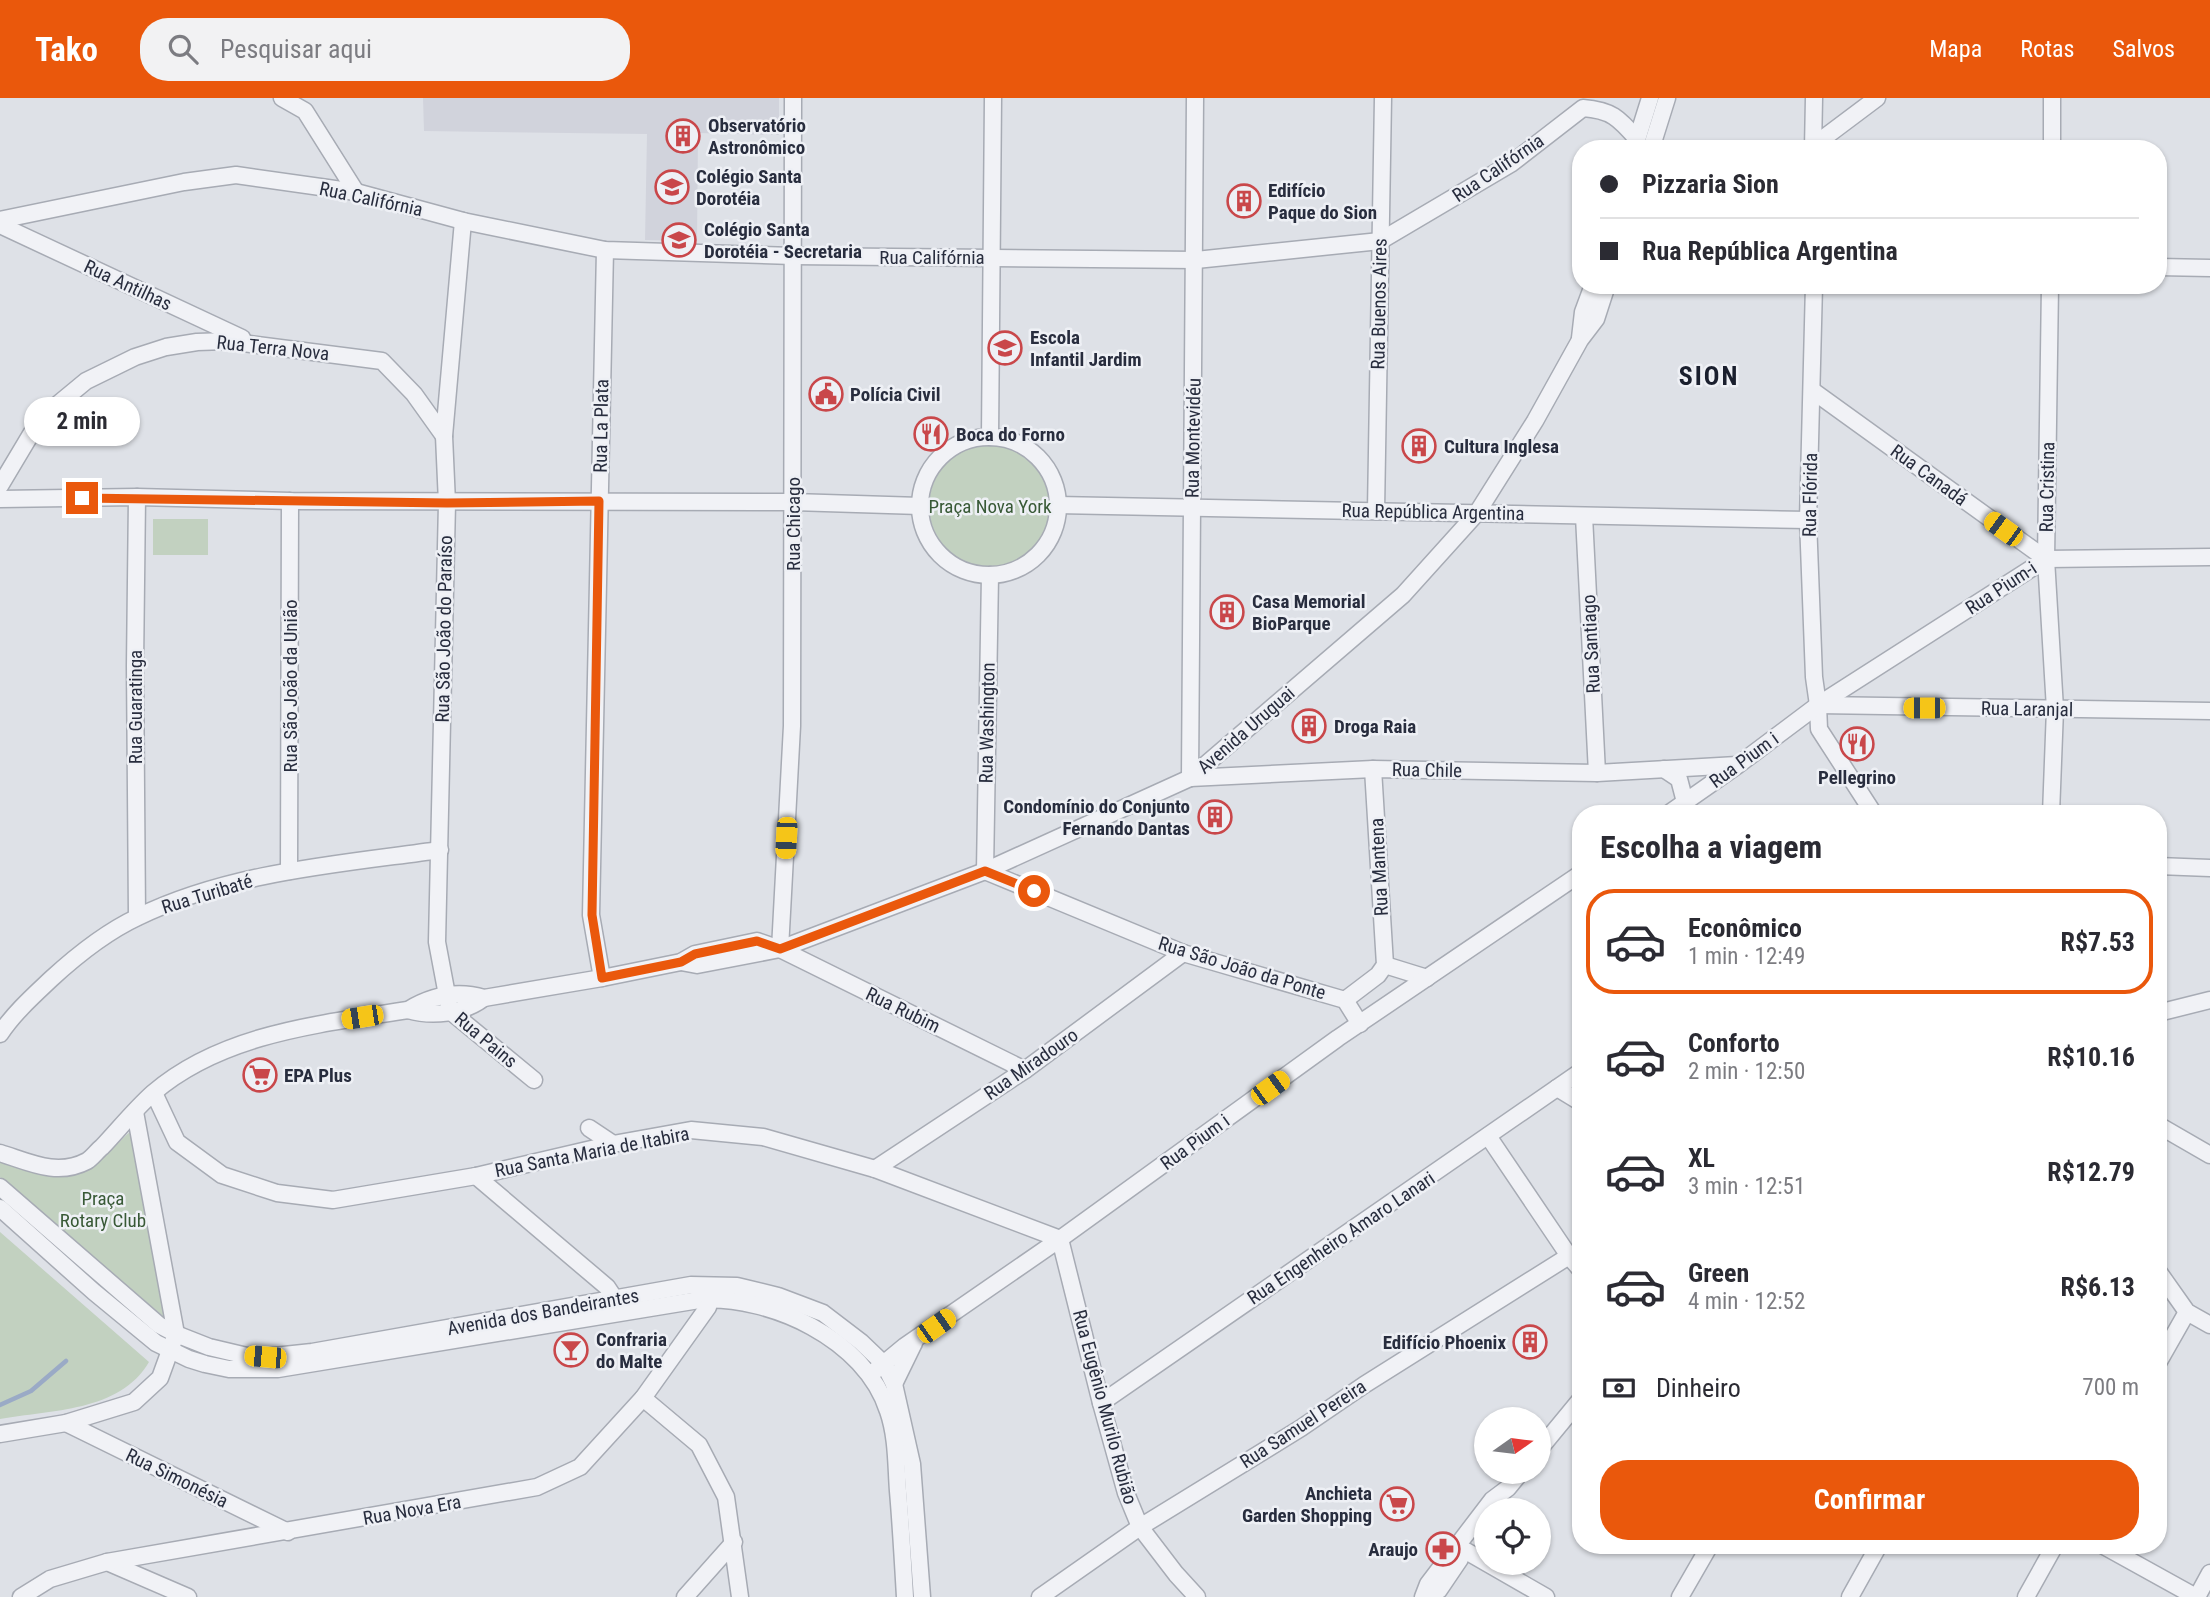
<!DOCTYPE html>
<html lang="pt">
<head>
<meta charset="utf-8">
<style>
	body { margin:0; font-family:"Roboto Condensed",sans-serif; background:#f2f2f3; color:#2b2b33; height:100vh; display:flex; flex-direction:column; font-size:26px; white-space:nowrap }
	* { box-sizing:border-box; margin:0 }
	p { font-size:23px; color:#7c7c81 }
	.icon { flex:none; width:38px; height:38px; fill:none; stroke:currentColor; stroke-width:2; stroke-linecap:round; stroke-linejoin:round }
	.map { position:relative; flex:1; overflow:hidden }
	.sheet { position:absolute; left:1572px; top:707px; width:595px; height:749px; display:flex; flex-direction:column; background:#fff; border-radius:28px; box-shadow:0 2px 5px #0004 }
	.sheet>* { flex:none }
	.guide { position:absolute; left:1572px; top:42px; width:595px; height:154px; border-radius:28px; box-shadow:0 2px 5px #0004; display:grid; align-content:center; height:154px; padding:0 28px; background:#fff }
	.needle { width:46px; rotate:76deg }
	.tools { position:absolute; left:1474px; top:1309px; display:grid; gap:14px }
	.tools a { display:grid; place-items:center; width:77px; height:77px; border-radius:50%; background:#fff; box-shadow:0 2px 5px #0004; font-size:35px }
	.end { position:absolute; width:32px; height:32px; margin:-16px; border:9px solid #ea580c; background:#fff; box-shadow:0 0 0 4px #fff }
	.from { border-radius:50% }
	.bubble { position:absolute; height:49px; border-radius:24px; background:#fff; box-shadow:0 2px 5px #0004; font-size:23px; font-weight:700; line-height:49px; text-align:center }
	.car { position:absolute; width:21px; height:42px; margin:-21px -10px; border-radius:9px; box-shadow:0 0 5px 2px #0007; background:linear-gradient(#f5c518 24%,#345 0 40%,#f5c518 0 76%,#345 0 86%,#f5c518 0) }
	.guide b { display:flex; align-items:center; gap:24px; height:66px; font-size:26px }
	.guide b+b { border-top:2px solid #e1e1e2 }
	.guide i { width:18px; height:18px; background:#2b2b33 }
	ul { padding:0; list-style:none }
	li { display:flex; align-items:center; gap:21px; height:105px; margin:0 14px 10px; padding:0 14px; border:4px solid transparent; border-radius:28px }
	li div { flex:1 }
	li b { display:block; font-size:26px }
	li em { font-style:normal; font-weight:700 }
	li.active { border-color:#ea580c }
	li>.icon { width:63px; height:63px; stroke-width:1.5 }
	h2 { padding:0 28px; font-size:32px; line-height:84px }
	.pay { display:flex; align-items:center; gap:18px; height:77px; padding:0 28px; font-size:26px }
	.pay p { margin-inline-start:auto }
	.primary-button { display:flex; gap:14px; margin-top:auto; padding:14px 28px }
	.primary-button a { flex:1; height:80px; border-radius:28px; background:#ea580c; color:#fff; font-size:28px; font-weight:700; line-height:80px; text-align:center }
	header { display:flex; align-items:center; gap:42px; box-sizing:border-box; height:98px; padding:0 35px; background:#ea580c; color:#fff }
	header strong { font-size:33px }
	nav { display:flex; gap:38px; margin-inline-start:auto; font-size:24px }
	.search { width:490px; height:63px; background:#f2f2f3; display:flex; align-items:center; gap:18px; box-sizing:border-box; padding:0 24px; border-radius:28px; color:#7c7c81; font-size:26px }
	.map>svg:first-child { display:block }
	.built { fill:#d1d3dc }
	.green { fill:#c2d1c0 }
	.lines { fill:none; stroke-linecap:round; stroke-linejoin:round }
	.stream { stroke:#9aaac6; stroke-width:4.5 }
	.minor-casing { stroke:#a7abb4; stroke-width:19 }
	.minor { stroke:#f1f2f6; stroke-width:16 }
	.route { stroke:#ea580c; stroke-width:9 }
	.labels { text-anchor:middle; dominant-baseline:central; stroke-width:5; stroke-linejoin:round; paint-order:stroke }
	.poi-label { font-size:19px; font-weight:bold; fill:#282d3e; stroke:#eef0f5; text-anchor:start }
	.street-label { font-size:19px; fill:#282d3e; stroke:#eef0f5 }
	.park-label { font-size:19px; fill:#385936; stroke:#eef0f5 }
	.district-label { font-size:26px; font-weight:bold; letter-spacing:2px; fill:#1a1f2e; stroke:#eef0f5 }
</style>
</head>
<body>
<header>
<strong>Tako</strong>
<div class="search"><svg class="icon" aria-label="search" viewBox="0 0 24 24"><circle cx="10" cy="10" r="6"/><path d="M15 15l6 6"/></svg>Pesquisar aqui</div>
<nav><a>Mapa</a><a>Rotas</a><a>Salvos</a></nav>
</header>
<div class="map">
<svg width="2210" height="1499" viewBox="0 0 2210 1499">
	<rect width="100%" height="100%" fill="#dee1e7"/>
	<polygon class="built" points="423,0 779,0 779,37 698,35 697,143 645,142 647,36 424,33"/>
	<g class="green">
		<circle cx="990" cy="408" r="61"/>
		<rect x="153" y="421" width="55" height="36"/>
		<path d="M131,1033L165,1215L164,1219L0,1079V1062C28,1069 63,1086 90,1069C106,1060 117,1045 131,1033Z"/>
		<path d="M0,1134L149,1264C120,1314 50,1312 0,1321Z"/>
	</g>
	<g class="lines">
		<polyline class="stream" points="0,1307 31,1293 66,1263"/>
		<defs>
			<g id="minor">
				<polyline points="282,0 305,13 356,94"/>
				<polyline points="1635,48 1650,0"/>
				<polyline points="1813,48 1877,0"/>
				<polyline points="1651,51 1667,0"/>
				<polyline points="1813,51 1814,0"/>
				<polyline points="2052,51 2052,0"/>
				<path d="M0,122L184,84L236,77L356,94L463,123L605,152L793,158L1196,162L1380,143L1512,65L1583,10C1611,12 1619,20 1637,41"/>
				<polyline points="463,123 444,338 447,405 437,844 450,913 534,982"/>
				<polyline points="0,127 242,240"/>
				<polyline points="2158,169 2210,170"/>
				<polyline points="1814,187 1808,422 1814,579 1818,607 1819,631 1874,716"/>
				<polyline points="2050,187 2046,461 2055,611 2051,716"/>
				<polyline points="1580,240 1583,214 1593,187"/>
				<polyline points="1813,293 2046,461"/>
				<polyline points="990,339 993,0"/>
				<circle cx="989" cy="408" r="69"/>
				<polyline points="0,388 40,321 86,283 135,259 166,249 197,244 227,243 382,263 414,296 444,338"/>
				<polyline points="137,399 135,568 137,819"/>
				<polyline points="0,401 137,399 290,403 793,404 920,408"/>
				<polyline points="1057,407 1808,422"/>
				<polyline points="1376,413 1383,0"/>
				<polyline points="1584,418 1597,675"/>
				<polyline points="1818,607 2210,613"/>
				<polyline points="1664,671 1679,681 1685,704"/>
				<polyline points="1190,680 1195,0"/>
				<polyline points="1190,680 1373,671 1597,675 1737,667"/>
				<polyline points="1668,716 1738,667 1818,607 2046,461 2210,459"/>
				<polyline points="2158,768 2210,770"/>
				<polyline points="289,773 290,403"/>
				<polyline points="985,773 1183,855 1345,902 1360,926"/>
				<polyline points="985,773 990,477"/>
				<polyline points="780,851 792,628 793,0"/>
				<polyline points="681,864 697,867 780,851 985,773 1190,680 1403,497 1477,415 1535,323 1580,242 1596,221 1607,187"/>
				<polyline points="1385,867 1427,880"/>
				<polyline points="602,880 591,817 605,152"/>
				<polyline points="1345,902 1378,877 1385,867 1373,671"/>
				<path d="M408,912C432,919 463,916 484,900"/>
				<polyline points="2158,915 2210,902"/>
				<path d="M0,936C14,915 33,898 51,881C76,858 108,833 138,819C230,774 339,766 440,752"/>
				<polyline points="1557,990 1580,1004"/>
				<polyline points="154,995 177,1044 222,1077 277,1095 333,1102 476,1078 613,1046 691,1032 763,1039 875,1071 1060,1141 1101,1305 1126,1395 1140,1429 1176,1476 1197,1499"/>
				<polyline points="2158,1027 2210,1057"/>
				<polyline points="589,1030 613,1046"/>
				<polyline points="1488,1038 1569,1158 1580,1171"/>
				<path d="M0,1055C29,1064 57,1079 87,1063C92,1060 97,1053 102,1049C119,1031 135,1011 153,995C223,935 321,926 408,912C431,898 457,892 484,900L602,880L681,864L695,856L757,843L780,851L1025,972"/>
				<polyline points="875,1071 1025,972 1183,855"/>
				<polyline points="476,1078 607,1189 615,1201"/>
				<polyline points="0,1089 159,1227 176,1236 209,1249 247,1258 265,1259 312,1254 691,1187 737,1188 778,1198 823,1215 861,1244 884,1266 894,1286 912,1366 922,1499"/>
				<path d="M0,1110L94,1194L156,1245L189,1261L205,1266L229,1271H278L699,1202C770,1197 865,1241 888,1313C897,1339 896,1366 898,1393C901,1428 903,1464 905,1499"/>
				<polyline points="2158,1173 2187,1214 2210,1227"/>
				<polyline points="2158,1265 2187,1214"/>
				<polyline points="876,1272 905,1248 1060,1141 1338,940 1580,776"/>
				<polyline points="894,1286 914,1245"/>
				<polyline points="643,1300 699,1347 726,1399 740,1499"/>
				<polyline points="1101,1305 1580,974"/>
				<polyline points="66,1325 288,1434"/>
				<polyline points="0,1336 66,1325 134,1304 160,1280 176,1236 135,1014"/>
				<polyline points="1538,1353 1580,1302"/>
				<polyline points="2102,1447 2196,1499"/>
				<polyline points="1466,1453 1546,1499"/>
				<polyline points="107,1464 188,1499"/>
				<polyline points="21,1499 50,1481 107,1464 537,1389 580,1369 643,1300 708,1209 712,1194"/>
				<polyline points="685,1499 734,1444"/>
				<polyline points="1040,1499 1140,1429 1301,1330 1364,1287 1569,1158"/>
				<polyline points="1423,1499 1428,1486 1492,1402 1508,1390 1521,1374"/>
				<polyline points="1429,1499 1439,1492 1460,1461"/>
				<polyline points="1680,1499 1710,1447"/>
				<polyline points="1850,1499 1879,1447"/>
				<polyline points="2026,1499 2055,1447"/>
				<polyline points="2197,1499 2210,1475"/>
			</g>
		</defs>
		<use href="#minor" class="minor-casing"/>
		<use href="#minor" class="minor"/>
	</g>
	<g class="lines">
		<polyline class="route" points="82,400 447,405 599,403 592,817 602,880 681,864 695,856 757,843 780,851 985,773 1034,793"/>
	</g>
	<defs>
		<symbol id="building-ring" viewBox="-11 -11 22 22"><circle r="9.5" fill="#eef0f5" stroke="#c9474a" stroke-width="1.5"/><path d="M-4-6H4V6H1V3H-1V6H-4ZM-2.5-4.3h1.7v1.8h-1.7ZM.8-4.3h1.7v1.8H.8ZM-2.5-1h1.7V.8h-1.7ZM.8-1h1.7V.8H.8Z" fill="#c9474a"/></symbol>
		<symbol id="school-ring" viewBox="-11 -11 22 22"><circle r="9.5" fill="#eef0f5" stroke="#c9474a" stroke-width="1.5"/><path d="M0-5L7-2L0 1L-7-2ZM-4 1L0 2.5L4 1V4Q0 6-4 4Z" fill="#c9474a"/></symbol>
		<symbol id="civic-ring" viewBox="-11 -11 22 22"><circle r="9.5" fill="#eef0f5" stroke="#c9474a" stroke-width="1.5"/><path d="M-.6-6.5H3V-4.5H.6V-3L4-1V1h2V6H-6V1h2V-1L-.6-3ZM-1.2 2.5V6h2.4V2.5Z" fill="#c9474a"/></symbol>
		<symbol id="restaurant-ring" viewBox="-11 -11 22 22"><circle r="9.5" fill="#eef0f5" stroke="#c9474a" stroke-width="1.5"/><path d="M-5-6h1v4h1v-4h1v4h1v-4h1v5L-1.5 .5V6h-2V.5L-5-1ZM5-6V6H3V1.5H1.5Q1.5-4 5-6Z" fill="#c9474a"/></symbol>
		<symbol id="supermarket-ring" viewBox="-11 -11 22 22"><circle r="9.5" fill="#eef0f5" stroke="#c9474a" stroke-width="1.5"/><path d="M-6-5.5h2.5l.6 2H6L4.5 2H-2.5L-4.4-4H-6ZM-1.5 3.2a1.3 1.3 0 1 0 .1 0ZM3 3.2a1.3 1.3 0 1 0 .1 0Z" fill="#c9474a"/></symbol>
		<symbol id="bar-ring" viewBox="-11 -11 22 22"><circle r="9.5" fill="#eef0f5" stroke="#c9474a" stroke-width="1.5"/><path d="M-6-5H6L.8 .8V4.5H3.5V6h-7V4.5H-.8V.8Z" fill="#c9474a"/></symbol>
		<symbol id="pharmacy-ring" viewBox="-11 -11 22 22"><circle r="9.5" fill="#eef0f5" stroke="#c9474a" stroke-width="1.5"/><path d="M-2-6h4v4h4v4h-4v4h-4v-4h-4v-4h4Z" fill="#c9474a"/></symbol>
	</defs>
	<g fill-rule="evenodd">
		<use href="#building-ring" x="664" y="19" width="38" height="38"/>
		<use href="#school-ring" x="653" y="70" width="38" height="38"/>
		<use href="#building-ring" x="1225" y="84" width="38" height="38"/>
		<use href="#school-ring" x="660" y="123" width="38" height="38"/>
		<use href="#school-ring" x="986" y="231" width="38" height="38"/>
		<use href="#civic-ring" x="807" y="277" width="38" height="38"/>
		<use href="#restaurant-ring" x="912" y="317" width="38" height="38"/>
		<use href="#building-ring" x="1400" y="329" width="38" height="38"/>
		<use href="#building-ring" x="1208" y="495" width="38" height="38"/>
		<use href="#building-ring" x="1290" y="609" width="38" height="38"/>
		<use href="#restaurant-ring" x="1838" y="627" width="38" height="38"/>
		<use href="#building-ring" x="1196" y="700" width="38" height="38"/>
		<use href="#supermarket-ring" x="241" y="958" width="38" height="38"/>
		<use href="#building-ring" x="1511" y="1225" width="38" height="38"/>
		<use href="#bar-ring" x="552" y="1233" width="38" height="38"/>
		<use href="#supermarket-ring" x="1378" y="1387" width="38" height="38"/>
		<use href="#pharmacy-ring" x="1424" y="1432" width="38" height="38"/>
	</g>
	<g class="labels">
		<g class="poi-label">
			<text x="708" y="27">Observatório<tspan x="708" dy="22">Astronômico</tspan></text>
			<text x="696" y="78">Colégio Santa<tspan x="696" dy="22">Dorotéia</tspan></text>
			<text x="1268" y="92">Edifício<tspan x="1268" dy="22">Paque do Sion</tspan></text>
			<text x="704" y="131">Colégio Santa<tspan x="704" dy="22">Dorotéia - Secretaria</tspan></text>
			<text x="1030" y="239">Escola<tspan x="1030" dy="22">Infantil Jardim</tspan></text>
			<text x="850" y="296">Polícia Civil</text>
			<text x="956" y="336">Boca do Forno</text>
			<text x="1444" y="348">Cultura Inglesa</text>
			<text x="1252" y="503">Casa Memorial<tspan x="1252" dy="22">BioParque</tspan></text>
			<text x="1334" y="628">Droga Raia</text>
			<text x="1857" y="679" text-anchor="middle">Pellegrino</text>
			<text x="1190" y="708" text-anchor="end">Condomínio do Conjunto<tspan x="1190" dy="22">Fernando Dantas</tspan></text>
			<text x="284" y="977">EPA Plus</text>
			<text x="596" y="1241">Confraria<tspan x="596" dy="22">do Malte</tspan></text>
			<text x="1506" y="1244" text-anchor="end">Edifício Phoenix</text>
			<text x="1372" y="1395" text-anchor="end">Anchieta<tspan x="1372" dy="22">Garden Shopping</tspan></text>
			<text x="1418" y="1451" text-anchor="end">Araujo</text>
		</g>
		<g class="street-label">
			<text transform="translate(1498 70) rotate(-34)">Rua Califórnia</text>
			<text transform="translate(371 101) rotate(12)">Rua Califórnia</text>
			<text x="932" y="159">Rua Califórnia</text>
			<text transform="translate(128 187) rotate(25)">Rua Antilhas</text>
			<text transform="translate(1379 206) rotate(-89)">Rua Buenos Aires</text>
			<text transform="translate(273 250) rotate(6)">Rua Terra Nova</text>
			<text transform="translate(601 328) rotate(-89)">Rua La Plata</text>
			<text transform="translate(1193 340) rotate(-89)">Rua Montevidéu</text>
			<text transform="translate(1929 377) rotate(36)">Rua Canadá</text>
			<text transform="translate(2047 389) rotate(-89)">Rua Cristina</text>
			<text transform="translate(1810 397) rotate(-89)">Rua Flórida</text>
			<text transform="translate(1433 414) rotate(1)">Rua República Argentina</text>
			<text transform="translate(793 426) rotate(-90)">Rua Chicago</text>
			<text transform="translate(2001 490) rotate(-33)">Rua Pium-i</text>
			<text transform="translate(444 531) rotate(-89)">Rua São João do Paraíso</text>
			<text transform="translate(1591 546) rotate(-93)">Rua Santiago</text>
			<text transform="translate(290 588) rotate(-90)">Rua São João da União</text>
			<text transform="translate(135 609) rotate(-90)">Rua Guaratinga</text>
			<text transform="translate(2027 611) rotate(1)">Rua Laranjal</text>
			<text transform="translate(987 625) rotate(-89)">Rua Washington</text>
			<text transform="translate(1246 632) rotate(-41)">Avenida Uruguai</text>
			<text transform="translate(1744 662) rotate(-36)">Rua Pium i</text>
			<text transform="translate(1427 672) rotate(1)">Rua Chile</text>
			<text transform="translate(1379 769) rotate(-93)">Rua Mantena</text>
			<text transform="translate(207 796) rotate(-17)">Rua Turibaté</text>
			<text transform="translate(1242 870) rotate(17)">Rua São João da Ponte</text>
			<text transform="translate(903 912) rotate(26)">Rua Rubim</text>
			<text transform="translate(486 942) rotate(40)">Rua Pains</text>
			<text transform="translate(1031 966) rotate(-35)">Rua Miradouro</text>
			<text transform="translate(1195 1044) rotate(-36)">Rua Pium i</text>
			<text transform="translate(592 1054) rotate(-11)">Rua Santa Maria de Itabira</text>
			<text transform="translate(1341 1140) rotate(-34)">Rua Engenheiro Amaro Lanari</text>
			<text transform="translate(543 1214) rotate(-10)">Avenida dos Bandeirantes</text>
			<text transform="translate(1105 1309) rotate(75)">Rua Eugênio Murilo Rubião</text>
			<text transform="translate(1303 1326) rotate(-33)">Rua Samuel Pereira</text>
			<text transform="translate(177 1380) rotate(26)">Rua Simonésia</text>
			<text transform="translate(412 1412) rotate(-10)">Rua Nova Era</text>
		</g>
		<g class="park-label">
			<text x="990" y="408">Praça Nova York</text>
			<text x="103" y="1100">Praça<tspan x="103" dy="22">Rotary Club</tspan></text>
		</g>
		<g class="district-label">
			<text x="1709" y="278">SION</text>
		</g>
	</g>
</svg>
<div class="tools">
<a><svg class="needle" viewBox="-14 -14 28 28"><path d="M0-13l5 13h-10z" fill="#e53935"/><path d="M0 13l5-13h-10z" fill="#7c7c81"/></svg></a>
<a><svg class="icon" aria-label="locate" viewBox="0 0 24 24"><circle cx="12" cy="12" r="6"/><path d="M12 2v4M12 18v4M2 12h4M18 12h4"/></svg></a>
</div>
<i class="end from" style="left:1034px;top:793px"></i>
<i class="end" style="left:82px;top:400px"></i>
<div class="bubble" style="left:24px;top:299px;width:116px">2 min</div>
<i class="car" style="left:2003px;top:431px;rotate:306deg"></i>
<i class="car" style="left:1924px;top:610px;rotate:270deg"></i>
<i class="car" style="left:786px;top:740px;rotate:183deg"></i>
<i class="car" style="left:362px;top:919px;rotate:261deg"></i>
<i class="car" style="left:1270px;top:990px;rotate:54deg"></i>
<i class="car" style="left:936px;top:1228px;rotate:55deg"></i>
<i class="car" style="left:265px;top:1259px;rotate:275deg"></i>
<div class="guide">
<b><i class="from"></i>Pizzaria Sion</b>
<b><i></i>Rua República Argentina</b>
</div>
<section class="sheet">
<h2>Escolha a viagem</h2>
<ul>
<li class="active"><svg class="icon" aria-label="car" viewBox="0 0 24 24"><path d="M5 17H2v-5l4-1 3-4h7l3 4 3 1v5h-3M9 17h6M6 11h13"/><circle cx="7" cy="17" r="2"/><circle cx="17" cy="17" r="2"/></svg><div><b>Econômico</b><p>1 min · 12:49</p></div><em>R$7.53</em></li>
<li><svg class="icon" aria-label="car" viewBox="0 0 24 24"><path d="M5 17H2v-5l4-1 3-4h7l3 4 3 1v5h-3M9 17h6M6 11h13"/><circle cx="7" cy="17" r="2"/><circle cx="17" cy="17" r="2"/></svg><div><b>Conforto</b><p>2 min · 12:50</p></div><em>R$10.16</em></li>
<li><svg class="icon" aria-label="car" viewBox="0 0 24 24"><path d="M5 17H2v-5l4-1 3-4h7l3 4 3 1v5h-3M9 17h6M6 11h13"/><circle cx="7" cy="17" r="2"/><circle cx="17" cy="17" r="2"/></svg><div><b>XL</b><p>3 min · 12:51</p></div><em>R$12.79</em></li>
<li><svg class="icon" aria-label="car" viewBox="0 0 24 24"><path d="M5 17H2v-5l4-1 3-4h7l3 4 3 1v5h-3M9 17h6M6 11h13"/><circle cx="7" cy="17" r="2"/><circle cx="17" cy="17" r="2"/></svg><div><b>Green</b><p>4 min · 12:52</p></div><em>R$6.13</em></li>
</ul>
<div class="pay"><svg class="icon" aria-label="cash" viewBox="0 0 24 24"><path d="M3 7h18v10H3z"/><circle cx="12" cy="12" r="2"/></svg>Dinheiro<p>700 m</p></div>
<div class="primary-button"><a>Confirmar</a></div>
</section>
</div>
</body>
</html>
